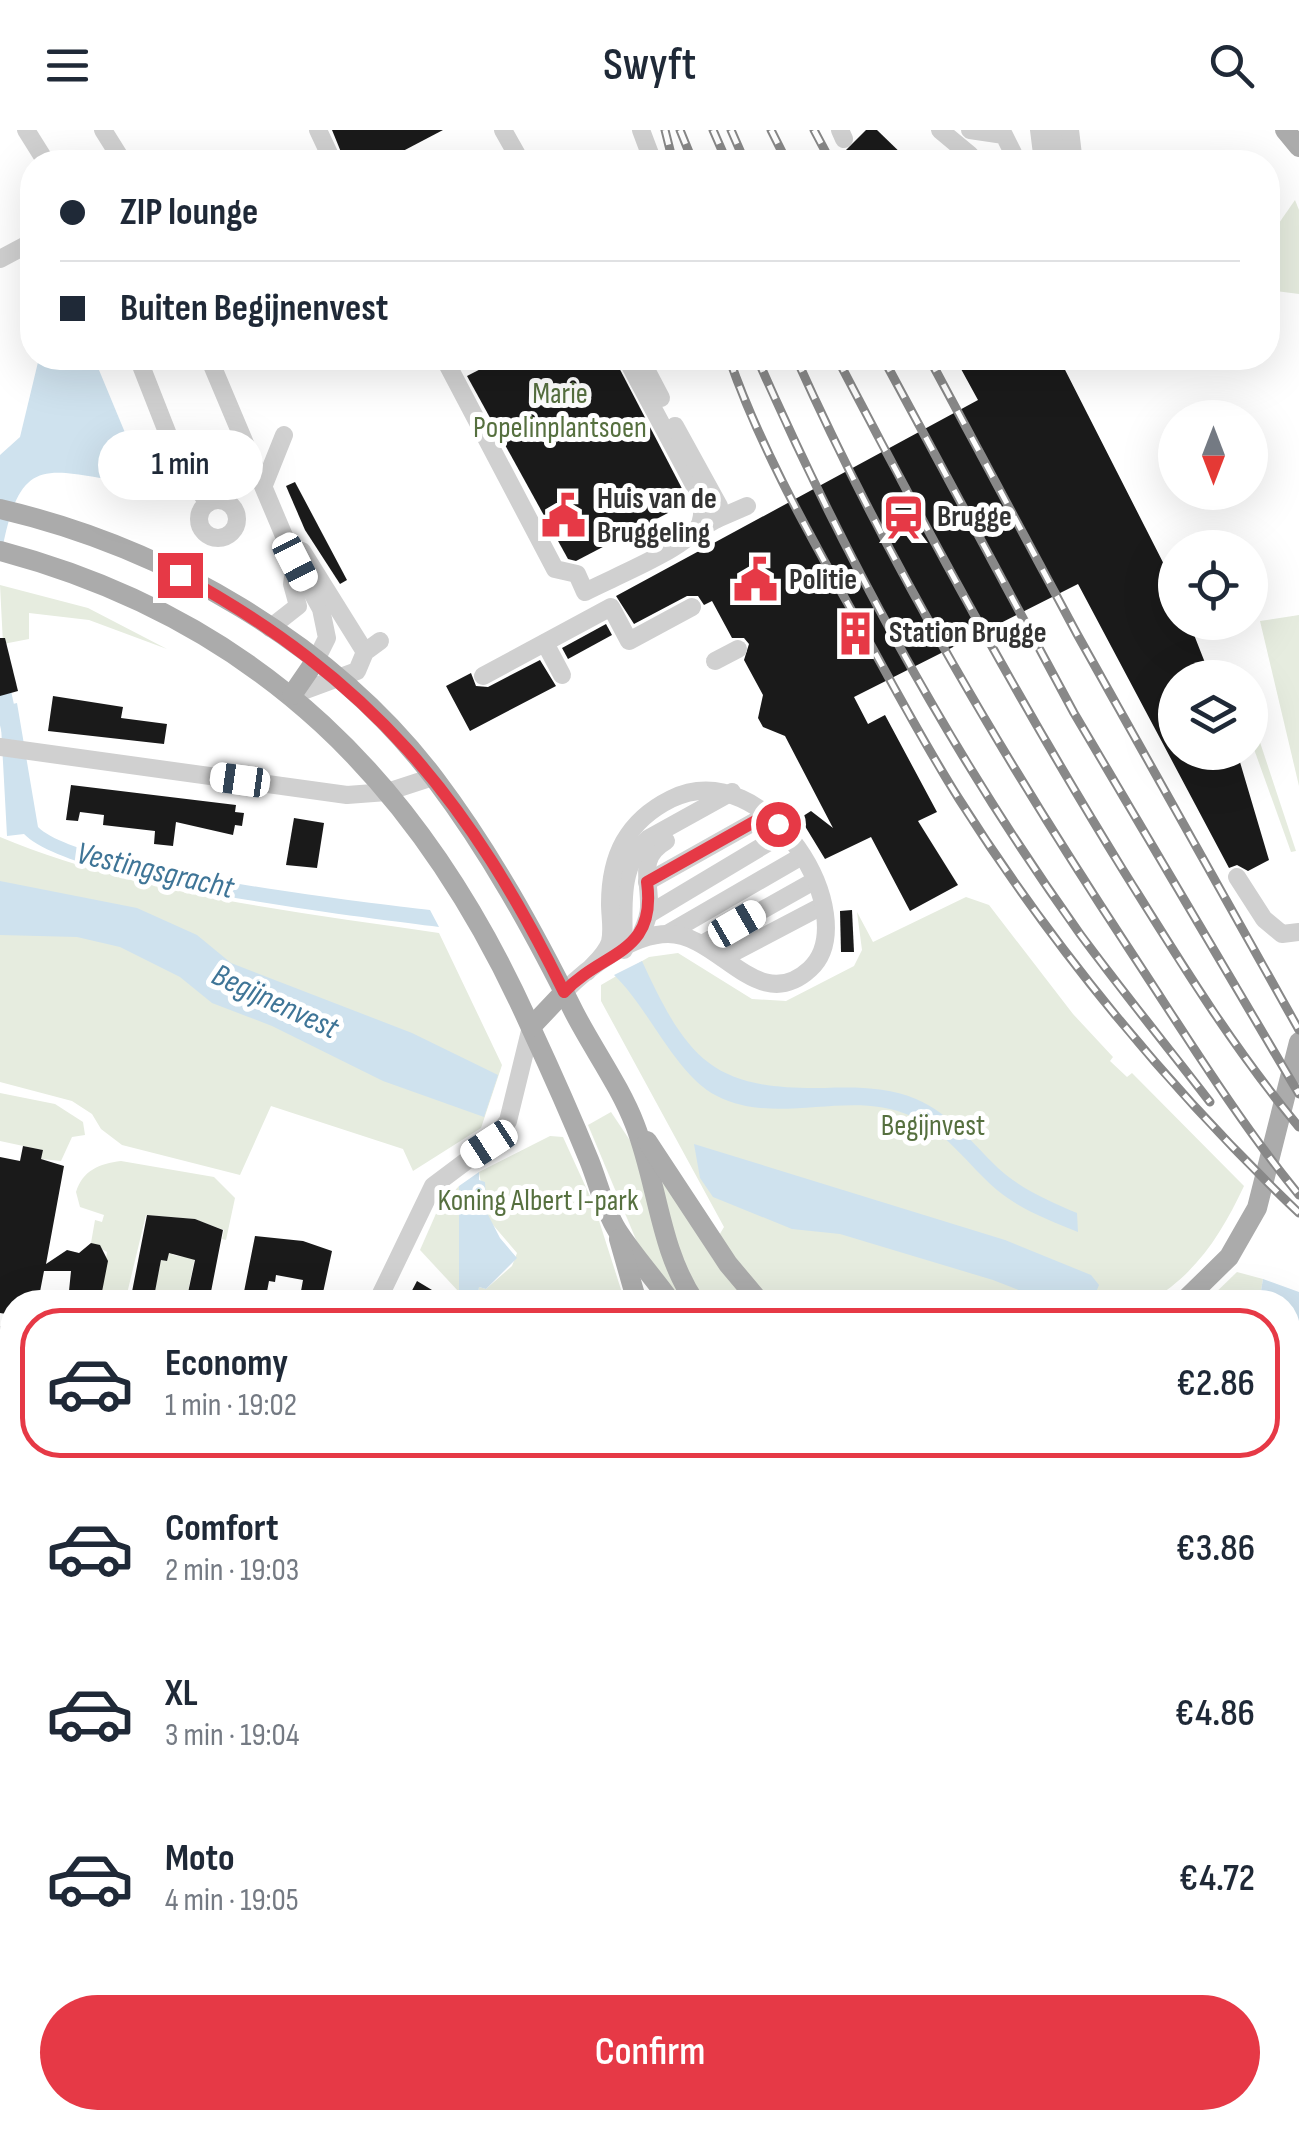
<!DOCTYPE html>
<html lang="en">
<head>
<meta charset="utf-8">
<style>
	body { margin:0; font-family:"Sofia Sans Condensed",sans-serif; background:#f6f6f7; color:#1f2937; height:100vh; display:flex; flex-direction:column; font-size:38px; white-space:nowrap }
	* { box-sizing:border-box; margin:0 }
	p { font-size:32px; color:#747a83 }
	.icon { flex:none; width:55px; height:55px; fill:none; stroke:currentColor; stroke-width:2; stroke-linecap:round; stroke-linejoin:round }
	.map { position:relative; flex:1; overflow:hidden }
	.panel { position:absolute; left:0px; top:1160px; width:1300px; height:840px; display:flex; flex-direction:column; background:#fff; border-radius:40px 40px 0 0; box-shadow:0 10px 40px #0002 }
	.panel>* { flex:none }
	.hud { position:absolute; left:20px; top:20px; width:1260px; height:220px; border-radius:40px; box-shadow:0 10px 40px #0002; display:grid; align-content:center; height:220px; padding:0 40px; background:#fff }
	.needle { width:65px; rotate:180deg }
	.buttons { position:absolute; left:1158px; top:270px; display:grid; gap:20px }
	.buttons a { display:grid; place-items:center; width:110px; height:110px; border-radius:50%; background:#fff; box-shadow:0 10px 40px #0002; font-size:50px }
	.end { position:absolute; width:45px; height:45px; margin:-22px; border:12px solid #e63946; background:#fff; box-shadow:0 0 0 5px #fff }
	.from { border-radius:50% }
	.bubble { position:absolute; height:70px; border-radius:35px; background:#fff; box-shadow:0 10px 40px #0002; font-size:32px; font-weight:600; line-height:70px; text-align:center }
	.car { position:absolute; width:30px; height:60px; margin:-30px -15px; border-radius:12px; box-shadow:0 0 8px 2px #0007; background:linear-gradient(#fff 24%,#345 0 40%,#fff 0 76%,#345 0 86%,#fff 0) }
	.hud b { display:flex; align-items:center; gap:35px; height:95px; font-size:38px }
	.hud b+b { border-top:2px solid #e0e1e3 }
	.hud i { width:25px; height:25px; background:#1f2937 }
	ul { padding:18px 0 0; list-style:none }
	li { display:flex; align-items:center; gap:30px; height:150px; margin:0 20px 15px; padding:0 20px; border:5px solid transparent; border-radius:40px }
	li div { flex:1 }
	li b { display:block; font-size:38px }
	li em { font-style:normal; font-weight:600 }
	li.selected { border-color:#e63946 }
	li>.icon { width:90px; height:90px; stroke-width:1.5 }
	.primary-button { display:flex; gap:20px; margin-top:auto; padding:20px 40px }
	.primary-button a { flex:1; height:115px; border-radius:60px; background:#e63946; color:#fff; font-size:40px; font-weight:600; line-height:115px; text-align:center }
	header { display:flex; justify-content:space-between; align-items:center; height:130px; padding:0 40px; background:#fff; font-size:45px; font-weight:600 }
	.map>svg:first-child { display:block }
	.green { fill:#e6ecdf }
	.water { fill:#cfe2ee }
	.lines { fill:none; stroke-linecap:round; stroke-linejoin:round }
	.stream { stroke:#cfe2ee; stroke-width:5 }
	.canal { stroke:#cfe2ee; stroke-width:18 }
	.building { fill:#1a1a1a }
	.minor { stroke:#d0d0d0; stroke-width:18 }
	.major { stroke:#ababab; stroke-width:20 }
	.rail-casing { stroke:#888; stroke-width:9 }
	.rail { stroke:#fff; stroke-width:5; stroke-dasharray:15; stroke-linecap:butt }
	.route { stroke:#e63946; stroke-width:12 }
	.labels { text-anchor:middle; dominant-baseline:central; stroke-width:10; stroke-linejoin:round; paint-order:stroke }
	.park-label { font-size:30px; fill:#56703f; stroke:#fff }
	.poi-label { font-size:30px; font-weight:bold; fill:#333; stroke:#fff; text-anchor:start }
	.water-label { font-size:32px; font-style:italic; fill:#3f7597; stroke:#fff }
</style>
</head>
<body>
<header><svg class="icon" aria-label="menu" viewBox="0 0 24 24"><path d="M4 6h16M4 12h16M4 18h16"/></svg>Swyft<svg class="icon" aria-label="search" viewBox="0 0 24 24"><circle cx="10" cy="10" r="6"/><path d="M15 15l6 6"/></svg></header>
<div class="map">
<svg width="1299" height="2000" viewBox="0 0 1299 2000">
	<rect width="100%" height="100%" fill="#fff"/>
	<g class="green">
		<polygon points="1295,70 1299,80 1299,164 1268,160 1268,109"/>
		<polygon points="0,455 88,478 167,519 89,490 29,483 29,509 3,514"/>
		<polygon points="1299,485 1299,656 1260,491"/>
		<polygon points="1250,582 1296,721 1291,722 1250,608"/>
		<path d="M0,707C140,765 291,781 439,803L502,935L481,998L413,1041L403,1019L271,976L240,1045L122,1015L101,999L92,984L72,971L0,952Z"/>
		<path d="M966,767L989,775L1073,884L1113,927L1110,931L1127,947L1132,943L1244,1056C1221,1105 1196,1144 1149,1172H768L718,1107L724,1097L601,871V855L649,827L678,823L752,869L786,871L854,836L862,820L857,782L873,812Z"/>
		<polygon points="0,963 55,974 83,992 85,1005 72,1007 61,1031 41,1029 42,1020 0,1011"/>
		<polygon points="611,982 635,1018 688,1172 678,1172 637,1112 588,995"/>
		<polygon points="550,1006 563,1007 594,1075 625,1172 477,1172 479,1157 486,1159 512,1136 517,1123 487,1088 479,1042"/>
		<path d="M121,1031L214,1047L235,1068L226,1110L222,1109L224,1100L194,1089L146,1085L125,1172H100L107,1122L91,1113L95,1090L102,1092L104,1085L80,1077L76,1062C83,1040 99,1034 121,1031Z"/>
		<polygon points="661,1044 713,1129 751,1172 700,1172 673,1120"/>
		<polygon points="459,1056 459,1162 420,1120 438,1079"/>
		<polygon points="167,1115 173,1125 184,1127 196,1121 186,1172 153,1172 159,1171 160,1166 154,1164 161,1130 167,1131"/>
		<polygon points="1237,1142 1263,1149 1259,1172 1206,1172"/>
		<polygon points="6,1225 12,1226 12,1354 0,1357 0,1266"/>
		<polygon points="1288,1336 1299,1361 1299,1588 1288,1555"/>
		<polygon points="12,1373 5,1447 12,1448 12,1687 7,1671 0,1671 0,1376"/>
		<polygon points="516,1988 721,1988 723,2000 516,2000"/>
	</g>
	<g class="water">
		<path d="M39,228H94L143,346L142,355C44,341 20,317 0,431V325L20,307Z"/>
		<path d="M17,573L38,697C80,739 360,772 430,780L439,797C360,787 72,753 24,704L7,706L0,577Z"/>
		<polygon points="0,751 137,778 197,805 231,833 412,903 498,945 484,987 383,951 272,896 212,873 180,847 120,817 77,807 0,805"/>
		<path d="M642,831C688,931 713,960 825,958C855,957 888,957 916,969C951,984 971,1012 998,1038C1021,1059 1049,1071 1077,1083L1078,1102C1049,1090 1021,1080 997,1060C968,1035 947,1002 911,986C850,958 777,997 717,966C676,946 649,878 614,845Z"/>
		<polygon points="694,1014 1005,1110 1091,1145 1099,1155 1092,1172 1049,1172 993,1150 840,1104 792,1099 713,1067 700,1048"/>
		<polygon points="479,1042 479,1050 485,1052 486,1070 482,1073 500,1108 517,1128 486,1159 479,1157 477,1172 459,1172 459,1056"/>
		<polygon points="1263,1149 1299,1162 1299,1215 1288,1207 1288,1172 1259,1172"/>
		<polygon points="1288,1232 1299,1241 1299,1361 1288,1331"/>
	</g>
	<g class="lines">
		<polyline class="stream" points="0,1610 12,1608"/>
		<polyline class="canal" points="0,552 10,599"/>
	</g>
	<g class="building">
		<polygon points="332,0 443,0 382,32 345,32"/>
		<polygon points="866,0 877,0 910,32 851,32 845,21"/>
		<polygon points="502,228 614,228 689,372 576,431 568,429 467,246"/>
		<polygon points="955,228 1059,228 1174,454 1175,492 1189,492 1211,548 1175,548 1175,622 1237,622 1269,730 1248,741 1237,735 1229,738 1078,454 854,567 868,594 885,585 937,682 918,691 958,755 910,781 871,707 825,729 800,688 811,681 833,698 785,606 763,597 758,588 763,565 744,530 749,514 744,508 732,508 712,471 704,475 698,466 687,466 634,494 616,466 978,270"/>
		<polygon points="295,352 347,450 340,454 305,400 286,356"/>
		<polygon points="606,494 612,505 568,529 562,518"/>
		<polygon points="0,508 5,508 18,561 0,566"/>
		<polygon points="540,530 556,556 470,601 446,556 471,543 476,556 488,557"/>
		<polygon points="53,566 123,577 121,588 167,594 164,614 48,601"/>
		<polygon points="71,655 236,675 235,682 244,683 242,696 235,695 233,705 176,692 173,716 154,714 155,701 103,695 104,685 80,682 78,691 66,690"/>
		<polygon points="294,688 324,693 317,738 286,735"/>
		<polygon points="852,780 854,822 841,822 840,781"/>
		<polygon points="23,1016 43,1020 41,1029 64,1036 46,1134 67,1120 79,1123 91,1113 100,1115 108,1131 100,1172 49,1172 69,1161 71,1141 44,1141 38,1172 12,1172 12,1185 0,1183 0,1027 20,1031"/>
		<polygon points="147,1085 195,1089 223,1100 209,1172 186,1172 195,1130 169,1123 167,1131 161,1130 153,1172 130,1172"/>
		<polygon points="255,1106 303,1111 332,1121 321,1172 299,1172 303,1150 276,1145 275,1152 269,1151 265,1172 242,1172"/>
		<polygon points="417,1151 432,1160 461,1172 406,1172"/>
		<polygon points="12,1822 12,1888 0,1889 0,1823"/>
		<polygon points="292,1988 346,1988 346,2000 293,2000"/>
		<polygon points="1216,1988 1266,1988 1271,2000 1217,2000"/>
	</g>
	<g class="lines">
		<g class="minor">
			<polyline points="26,0 46,32"/>
			<polyline points="103,0 123,32"/>
			<polyline points="318,0 333,32"/>
			<polyline points="503,0 521,32"/>
			<polyline points="641,0 653,32"/>
			<polyline points="840,0 844,9"/>
			<polyline points="940,0 970,25 972,32"/>
			<polyline points="970,0 1004,5 1013,23 1011,32"/>
			<polyline points="1039,0 1043,32"/>
			<polyline points="1055,0 1059,32"/>
			<polyline points="1067,32 1073,25 1070,0"/>
			<polyline points="0,129 32,112"/>
			<polyline points="138,228 178,330 208,373"/>
			<polyline points="209,228 295,432 321,479 327,508 316,530"/>
			<path d="M444,228L555,439L577,444L585,462C614,447 677,422 697,399C704,390 702,379 701,368L626,228"/>
			<polyline points="640,228 661,268"/>
			<polyline points="675,296 719,376 717,389 696,401"/>
			<polyline points="264,355 284,305"/>
			<circle cx="218" cy="389" r="19"/>
			<polyline points="717,389 747,376"/>
			<polyline points="302,421 365,522"/>
			<polyline points="270,498 298,476 292,454 295,433"/>
			<polyline points="545,513 562,545"/>
			<polyline points="715,531 738,519"/>
			<polyline points="483,546 611,477 629,511 692,477"/>
			<polyline points="292,565 357,541 365,522 380,511"/>
			<polyline points="0,617 347,665 387,662 433,647"/>
			<polyline points="1237,747 1264,789 1282,804 1299,802"/>
			<polyline points="647,752 768,684"/>
			<polyline points="649,784 786,702"/>
			<polyline points="667,804 802,726"/>
			<path d="M639,809C643,799 649,789 649,777C650,749 637,728 666,711"/>
			<polyline points="702,814 814,751"/>
			<path d="M624,820C624,782 617,735 649,708L732,662"/>
			<polyline points="723,828 822,776"/>
			<path d="M564,862C587,838 632,804 668,804C720,804 758,887 810,839C865,788 767,622 671,669C627,691 610,726 610,774C610,786 613,800 610,812C606,824 596,832 587,842"/>
			<polyline points="377,1172 433,1056 489,1014 508,991 531,897"/>
			<polyline points="0,1205 12,1207"/>
			<polyline points="1288,1595 1299,1628"/>
			<polyline points="1288,1750 1299,1750"/>
			<polyline points="0,1811 12,1809"/>
			<polyline points="1288,1891 1299,1887"/>
			<polyline points="0,1902 12,1900"/>
			<polyline points="280,1988 281,2000"/>
			<polyline points="436,1988 437,2000"/>
			<polyline points="728,1988 729,2000"/>
			<polyline points="752,1988 754,2000"/>
			<polyline points="826,1988 828,2000"/>
			<polyline points="1278,1988 1285,2000"/>
			<polyline points="24,2000 26,1988"/>
			<polyline points="1084,2000 1086,1988"/>
		</g>
		<g class="major">
			<polyline points="1285,0 1299,17"/>
			<path d="M0,379C164,417 332,513 435,649C490,722 533,800 574,882C593,919 620,956 635,995C658,1054 659,1119 695,1172"/>
			<path d="M0,421C260,490 423,655 531,898C551,941 571,986 589,1030C598,1052 604,1079 617,1100C633,1125 654,1148 671,1172"/>
			<polyline points="292,565 316,530"/>
			<polyline points="531,897 564,862"/>
			<polyline points="647,1011 728,1134 760,1172"/>
			<polyline points="619,1109 637,1172"/>
			<polyline points="1183,1172 1229,1127 1257,1078 1299,912"/>
			<polyline points="773,1988 775,2000"/>
			<polyline points="798,1988 799,2000"/>
		</g>
		<defs>
			<g id="rail">
				<polyline points="665,0 673,32"/>
				<polyline points="680,0 693,32"/>
				<polyline points="713,0 727,32"/>
				<polyline points="731,0 745,32"/>
				<polyline points="771,0 787,32"/>
				<polyline points="814,0 831,32"/>
				<path d="M729,228C761,320 811,407 858,492C891,551 923,612 959,669C1054,819 1171,961 1299,1083"/>
				<path d="M757,228C845,428 953,626 1080,804C1122,861 1167,916 1210,972"/>
				<path d="M796,228C889,435 1006,632 1131,822C1185,904 1237,989 1299,1065"/>
				<path d="M837,228C927,401 1020,573 1123,740C1178,828 1232,917 1299,997"/>
				<polyline points="883,228 1074,583 1299,964"/>
				<polyline points="929,228 1077,504 1299,900"/>
			</g>
		</defs>
		<use href="#rail" class="rail-casing"/>
		<use href="#rail" class="rail"/>
	</g>
	<g class="lines">
		<path class="route" d="M180,445C371,549 469,669 564,862C604,820 657,825 647,752L768,684L778,694"/>
	</g>
	<defs>
		<symbol id="civic-bare" viewBox="-9 -9 18 18"><path d="M-.6-6.5H3V-4.5H.6V-3L4-1V1h2V6H-6V1h2V-1L-.6-3ZM-1.2 2.5V6h2.4V2.5Z" fill="#e63946" stroke="#fff" stroke-width="2.5" paint-order="stroke"/></symbol>
		<symbol id="station-bare" viewBox="-9 -9 18 18"><path d="M-3-6H3Q5-6 5-4V2Q5 4 3 4L4.5 6H3L1.5 4h-3L-3 6H-4.5L-3 4Q-5 4-5 2V-4Q-5-6-3-6ZM-3.5-4v3h7v-3ZM-3.5 1v1.5H-2V1ZM2 1v1.5H3.5V1Z" fill="#e63946" stroke="#fff" stroke-width="2.5" paint-order="stroke"/></symbol>
		<symbol id="building-bare" viewBox="-9 -9 18 18"><path d="M-4-6H4V6H1V3H-1V6H-4ZM-2.5-4.3h1.7v1.8h-1.7ZM.8-4.3h1.7v1.8H.8ZM-2.5-1h1.7V.8h-1.7ZM.8-1h1.7V.8H.8Z" fill="#e63946" stroke="#fff" stroke-width="2.5" paint-order="stroke"/></symbol>
	</defs>
	<g fill-rule="evenodd">
		<use href="#civic-bare" x="532" y="354" width="63" height="63"/>
		<use href="#station-bare" x="872" y="356" width="63" height="63"/>
		<use href="#civic-bare" x="724" y="418" width="63" height="63"/>
		<use href="#building-bare" x="824" y="472" width="63" height="63"/>
	</g>
	<g class="labels">
		<g class="park-label">
			<text x="560" y="264">Marie<tspan x="560" dy="34">Popelinplantsoen</tspan></text>
			<text x="933" y="996">Begijnvest</text>
			<text x="538" y="1071">Koning Albert I-park</text>
		</g>
		<g class="poi-label">
			<text x="597" y="369">Huis van de<tspan x="597" dy="34">Bruggeling</tspan></text>
			<text x="937" y="387">Brugge</text>
			<text x="789" y="450">Politie</text>
			<text x="889" y="503">Station Brugge</text>
		</g>
		<g class="water-label">
			<text transform="translate(155 741) rotate(13)">Vestingsgracht</text>
			<text transform="translate(275 872) rotate(25)">Begijnenvest</text>
		</g>
	</g>
</svg>
<div class="buttons">
<a><svg class="needle" viewBox="-14 -14 28 28"><path d="M0-13l5 13h-10z" fill="#e53935"/><path d="M0 13l5-13h-10z" fill="#747a83"/></svg></a>
<a><svg class="icon" aria-label="locate" viewBox="0 0 24 24"><circle cx="12" cy="12" r="6"/><path d="M12 2v4M12 18v4M2 12h4M18 12h4"/></svg></a>
<a><svg class="icon" aria-label="layers" viewBox="0 0 24 24"><path d="M12 4l9 5-9 5-9-5zM3 14l9 5 9-5"/></svg></a>
</div>
<i class="end from" style="left:778px;top:694px"></i>
<i class="end" style="left:180px;top:445px"></i>
<div class="bubble" style="left:98px;top:300px;width:165px">1 min</div>
<i class="car" style="left:295px;top:432px;rotate:153deg"></i>
<i class="car" style="left:240px;top:650px;rotate:278deg"></i>
<i class="car" style="left:737px;top:794px;rotate:60deg"></i>
<i class="car" style="left:489px;top:1014px;rotate:237deg"></i>
<div class="hud">
<b><i class="from"></i>ZIP lounge</b>
<b><i></i>Buiten Begijnenvest</b>
</div>
<section class="panel">
<ul>
<li class="selected"><svg class="icon" aria-label="car" viewBox="0 0 24 24"><path d="M5 17H2v-5l4-1 3-4h7l3 4 3 1v5h-3M9 17h6M6 11h13"/><circle cx="7" cy="17" r="2"/><circle cx="17" cy="17" r="2"/></svg><div><b>Economy</b><p>1 min · 19:02</p></div><em>€2.86</em></li>
<li><svg class="icon" aria-label="car" viewBox="0 0 24 24"><path d="M5 17H2v-5l4-1 3-4h7l3 4 3 1v5h-3M9 17h6M6 11h13"/><circle cx="7" cy="17" r="2"/><circle cx="17" cy="17" r="2"/></svg><div><b>Comfort</b><p>2 min · 19:03</p></div><em>€3.86</em></li>
<li><svg class="icon" aria-label="car" viewBox="0 0 24 24"><path d="M5 17H2v-5l4-1 3-4h7l3 4 3 1v5h-3M9 17h6M6 11h13"/><circle cx="7" cy="17" r="2"/><circle cx="17" cy="17" r="2"/></svg><div><b>XL</b><p>3 min · 19:04</p></div><em>€4.86</em></li>
<li><svg class="icon" aria-label="car" viewBox="0 0 24 24"><path d="M5 17H2v-5l4-1 3-4h7l3 4 3 1v5h-3M9 17h6M6 11h13"/><circle cx="7" cy="17" r="2"/><circle cx="17" cy="17" r="2"/></svg><div><b>Moto</b><p>4 min · 19:05</p></div><em>€4.72</em></li>
</ul>
<div class="primary-button"><a>Confirm</a></div>
</section>
</div>
</body>
</html>
